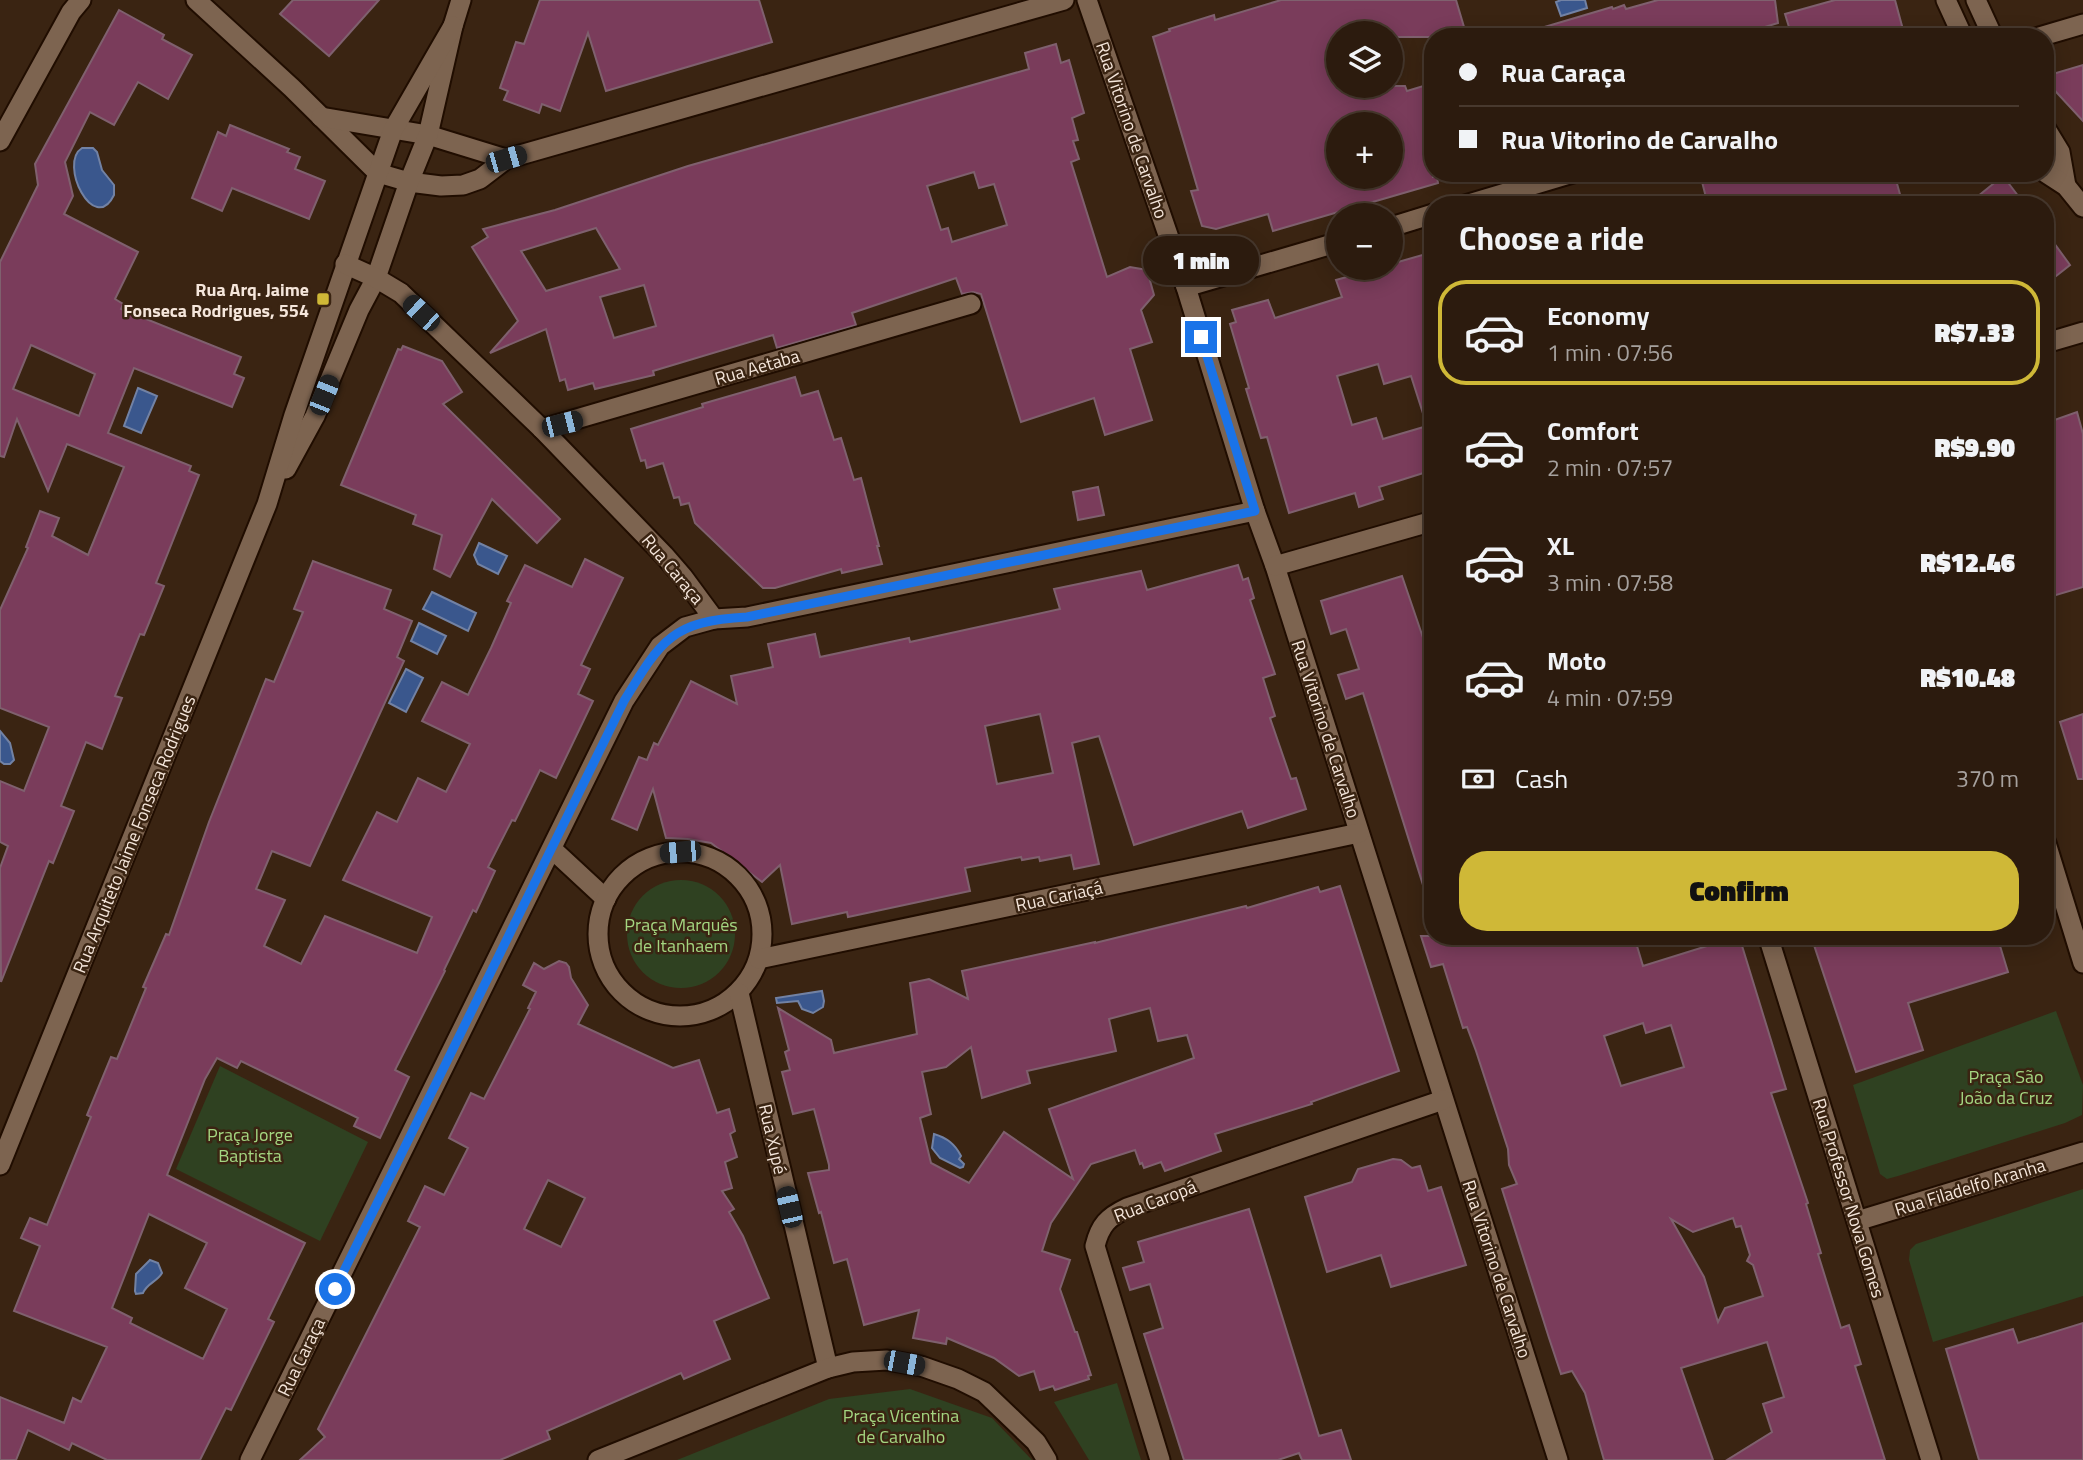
<!DOCTYPE html>
<html lang="en">
<head>
<meta charset="utf-8">
<style>
	body { margin:0; font-family:"Titillium Web",sans-serif; background:#38281c; color:#f1f3f6; height:100vh; display:flex; flex-direction:column; font-size:26px; white-space:nowrap }
	* { box-sizing:border-box; margin:0 }
	p { font-size:23px; color:#a6a19e }
	.icon { flex:none; width:38px; height:38px; fill:none; stroke:currentColor; stroke-width:2; stroke-linecap:round; stroke-linejoin:round }
	.map { position:relative; flex:1; overflow:hidden }
	.panel { position:absolute; left:1424px; top:196px; width:630px; height:749px; display:flex; flex-direction:column; background:#2c1b0e; border-radius:28px; box-shadow:0 4px 18px #0003,0 0 0 2px #48392e }
	.panel>* { flex:none }
	.top-card { position:absolute; left:1424px; top:28px; width:630px; height:154px; border-radius:28px; box-shadow:0 4px 18px #0003,0 0 0 2px #48392e; display:grid; align-content:center; height:154px; padding:0 35px; background:#2c1b0e }
	.fabs { position:absolute; left:1326px; top:21px; display:grid; gap:14px }
	.fabs a { display:grid; place-items:center; width:77px; height:77px; border-radius:50%; background:#2c1b0e; box-shadow:0 4px 18px #0003,0 0 0 2px #48392e; font-size:35px }
	.end { position:absolute; width:32px; height:32px; margin:-16px; border:9px solid #1a73e8; background:#fff; box-shadow:0 0 0 4px #fff }
	.from { border-radius:50% }
	.bubble { position:absolute; height:49px; border-radius:24px; background:#2c1b0e; box-shadow:0 4px 18px #0003,0 0 0 2px #48392e; font-size:23px; font-weight:800; line-height:49px; text-align:center }
	.car { position:absolute; width:21px; height:42px; margin:-21px -10px; border-radius:9px; box-shadow:0 0 5px 2px #0007; background:linear-gradient(#222 24%,#8ab4d8 0 40%,#222 0 76%,#8ab4d8 0 86%,#222 0) }
	.top-card b { display:flex; align-items:center; gap:24px; height:66px; font-size:26px }
	.top-card b+b { border-top:2px solid #48392e }
	.top-card i { width:18px; height:18px; background:#f1f3f6 }
	ul { padding:0; list-style:none }
	li { display:flex; align-items:center; gap:21px; height:105px; margin:0 14px 10px; padding:0 21px; border:4px solid transparent; border-radius:28px }
	li div { flex:1 }
	li b { display:block; font-size:26px }
	li em { font-style:normal; font-weight:800 }
	li.on { border-color:#cfb837 }
	li>.icon { width:63px; height:63px; stroke-width:1.5 }
	h2 { padding:0 35px; font-size:32px; line-height:84px }
	.pay { display:flex; align-items:center; gap:18px; height:77px; padding:0 35px; font-size:26px }
	.pay p { margin-inline-start:auto }
	.primary-button { display:flex; gap:14px; margin-top:auto; padding:14px 35px }
	.primary-button a { flex:1; height:80px; border-radius:28px; background:#cfb837; color:#111; font-size:28px; font-weight:800; line-height:80px; text-align:center }
	.map>svg:first-child { display:block }
	.green { fill:#2f4121 }
	.water { fill:#3a578d; stroke:#7282a4; stroke-width:2 }
	.building { fill:#7a3c5b; stroke:#7f606e; stroke-width:2; fill-rule:evenodd }
	.lines { fill:none; stroke-linecap:round; stroke-linejoin:round }
	.minor-casing { stroke:#200d00; stroke-width:23 }
	.tertiary-casing { stroke:#200d00; stroke-width:23 }
	.minor { stroke:#7d6450; stroke-width:19 }
	.tertiary { stroke:#7d6450; stroke-width:19 }
	.route { stroke:#1a73e8; stroke-width:9 }
	.poi-dot { fill:#cfb837; stroke:#3a2412; stroke-width:2.5 }
	.labels { text-anchor:middle; dominant-baseline:central; stroke-width:5; stroke-linejoin:round; paint-order:stroke }
	.street-label { font-size:18px; fill:#f5e6db; stroke:#3a2412 }
	.poi-label { font-size:18px; font-weight:bold; fill:#f5e6db; stroke:#3a2412; text-anchor:end }
	.park-label { font-size:18px; fill:#a4d681; stroke:#3a2412 }
</style>
</head>
<body>
<div class="map">
<svg width="2083" height="1460" viewBox="0 0 2083 1460">
	<rect width="100%" height="100%" fill="#3a2412"/>
	<g class="green">
		<circle cx="681" cy="934" r="54"/>
		<polygon points="2056,1011 2083,1085 2082,1115 2065,1123 1898,1176 1887,1179 1880,1174 1853,1085"/>
		<polygon points="220,1066 368,1142 320,1241 176,1169"/>
		<polygon points="2083,1189 2083,1296 1933,1342 1909,1260 1910,1250 1916,1244"/>
		<polygon points="1117,1383 1141,1460 1089,1460 1054,1402"/>
		<polygon points="910,1389 992,1418 1032,1460 677,1460 829,1399"/>
	</g>
	<g class="water">
		<polygon points="1561,0 1585,0 1587,8 1561,16 1556,2"/>
		<path d="M82,148H93L97,152L102,170L114,185V195C94,236 58,163 82,148Z"/>
		<polygon points="138,388 157,396 141,433 124,426"/>
		<polygon points="479,543 507,556 498,574 478,564 474,555"/>
		<polygon points="432,592 476,613 468,631 423,609"/>
		<polygon points="419,623 446,636 437,654 411,641"/>
		<polygon points="406,669 423,678 406,712 389,703"/>
		<polygon points="0,731 10,743 14,760 10,764 4,764 0,761"/>
		<polygon points="822,991 824,1001 823,1007 813,1013 802,1009 798,1001 777,1003 776,998"/>
		<path d="M934,1134C947,1138 955,1144 961,1156L959,1159L964,1164L963,1167L960,1168L940,1158L932,1148Z"/>
		<path d="M150,1260L158,1263L162,1273C157,1282 147,1283 143,1293L136,1294L135,1291L136,1274Z"/>
	</g>
	<g class="building">
		<polygon points="293,0 379,0 329,56 280,14"/>
		<polygon points="540,0 759,0 772,42 606,91 588,33 560,111 542,104 539,113 504,100 508,91 500,88 516,42 524,44"/>
		<path d="M1281,0H1456L1467,37H1391V33H1339V86H1405L1407,91L1433,83V177H1437L1438,183L1273,231L1268,214L1216,229L1202,226L1191,191L1198,190L1153,37L1170,31L1169,29L1214,15L1215,20ZM1339,124H1391V177H1339Z"/>
		<polygon points="1658,0 1775,0 1778,23 1732,37 1532,37 1531,31 1612,7 1613,9 1624,5 1626,9"/>
		<polygon points="1835,0 1895,0 1905,37 1792,37 1785,14"/>
		<path d="M119,10L164,35L162,39L192,55L168,99L138,82L114,125L90,112L65,162L73,196L64,214L138,252L115,299L123,304L121,309L241,357L234,374L244,378L232,407L134,368L108,433L191,466L189,471L199,475L156,583L164,586L144,635L140,634L115,696L122,698L102,749L86,742L61,806L74,811L53,863L49,861L1,982L0,868L8,846L0,842V781L24,791L49,727L0,708V610L28,548L26,547L40,511L59,518L52,536L88,555L124,467L67,444L48,491L17,419L4,457L0,456V262L38,185L35,164ZM31,345L95,374L79,416L13,389Z"/>
		<path d="M1056,44L1061,63L1069,60L1084,113L1072,118L1078,140L1073,141L1079,159L1071,162L1107,277L1130,267L1147,270L1154,295L1141,310L1152,342L1130,349L1152,420L1105,435L1094,398L1021,422L981,294L973,292L962,294L956,278L852,313L856,325L777,348L773,335L653,371L654,375L595,389L593,383L568,390L565,379L560,381L546,329L490,353L518,321L472,247L488,237L483,229L555,210L688,166L1029,69L1025,53ZM974,172L979,188L994,184L1007,225L952,242L948,228L941,230L927,186ZM596,228L620,269L546,291L521,251ZM644,285L656,326L614,338L600,297Z"/>
		<polygon points="2083,65 2083,121 2046,81 2046,76"/>
		<polygon points="230,125 289,149 287,152 300,157 295,169 325,181 309,219 232,188 222,211 192,198 218,132 226,136"/>
		<polygon points="1718,173 1894,173 1903,205 1708,205 1701,178"/>
		<polygon points="2003,176 2025,205 1967,205"/>
		<polygon points="2046,232 2070,265 2046,284"/>
		<path d="M1433,252V470L1379,487L1383,499L1359,507L1355,493L1289,513L1267,437L1261,438L1246,389L1249,388L1230,324L1236,322L1232,310L1268,300L1275,318L1342,297L1336,280L1379,268H1391V264ZM1378,364L1384,384L1411,376L1427,426L1383,439L1376,418L1352,425L1337,376Z"/>
		<polygon points="403,346 442,361 462,392 443,404 560,519 537,543 492,499 450,577 434,569 442,535 413,524 416,515 341,485 398,349 401,350"/>
		<polygon points="795,377 801,396 818,391 834,440 841,438 854,480 861,478 879,546 877,546 882,564 842,573 841,569 775,588 763,588 695,523 689,503 681,505 679,497 674,498 663,463 647,468 645,460 641,461 631,429 703,407 702,404"/>
		<polygon points="2077,412 2083,434 2083,587 2046,598 2046,423"/>
		<polygon points="1098,487 1104,515 1078,520 1073,492"/>
		<path d="M585,559L623,578L581,665L590,669L578,694L593,701L556,778L540,770L515,821L512,820L488,867L495,871L476,912L473,910L444,970L445,971L395,1070L409,1077L380,1138L354,1126L358,1118L241,1061L237,1068L217,1058L205,1079L167,1175L305,1243L268,1319L274,1322L231,1410L226,1408L200,1460H107L72,1443L69,1450L28,1430L16,1460H0V1397L64,1423L73,1398L81,1402L107,1347L14,1311L40,1246L21,1238L30,1218L47,1225L91,1117L87,1115L111,1057L117,1059L146,988L143,987L166,934L169,935L209,822L266,679L274,682L303,612L294,609L313,561L391,590L384,609L412,621L397,657L404,661L310,866L272,851L256,889L285,900L264,946L301,964L325,916L417,953L432,917L343,880L377,812L397,822L418,778L446,792L470,744L422,721L442,682L468,695L491,648L511,603L507,601L525,565L572,587ZM149,1214L207,1243L185,1288L227,1309L203,1359L130,1323L132,1318L112,1308Z"/>
		<path d="M1238,565L1243,580L1248,578L1254,598L1250,600L1275,674L1263,678L1275,716L1270,718L1291,779L1296,778L1306,809L1248,828L1242,811L1134,845L1099,736L1072,743L1099,864L1074,869L1071,855L1040,861L1039,857L1022,860L1021,857L965,868L970,891L848,917L847,912L792,924L780,865L762,882L711,843L688,839L666,838L653,789L637,830L612,819L639,757L647,760L654,743L658,745L691,681L737,704L731,676L773,667L768,644L815,634L820,657L909,638L910,642L1060,609L1054,589L1141,571L1147,590ZM1040,714L1053,773L997,784L985,726Z"/>
		<polygon points="1402,576 1433,667 1433,900 1428,901 1363,693 1346,699 1338,675 1359,669 1346,629 1331,634 1321,601"/>
		<polygon points="2083,714 2083,779 2078,779 2060,722"/>
		<path d="M1340,886L1399,1071L1311,1102L1312,1104L1215,1134L1221,1151L1165,1171L1161,1162L1144,1168L1142,1163L1140,1164L1135,1150L1091,1164L1051,1223L1042,1251L1070,1260L1060,1289L1075,1332H1077L1091,1375L1088,1376L1089,1379L1055,1390L1053,1386L1040,1390L1034,1371L1019,1376L994,1358L947,1338L946,1344L913,1338L919,1310L864,1325L847,1259L834,1263L821,1212L819,1213L808,1173L829,1170V1165L814,1109L793,1114L782,1072L790,1070L785,1052L789,1050L778,1008L831,1040L834,1053L917,1034L910,983L929,979L968,999L962,971L1095,942V943L1246,906L1247,908L1318,887L1320,892ZM1150,1008L1158,1041L1187,1035L1194,1058L1049,1109L1073,1179L1004,1132L969,1183L931,1163L920,1118L931,1114L922,1072L946,1067L971,1047L982,1098L1030,1083L1027,1071L1116,1051L1109,1019Z"/>
		<path d="M1421,936H1634L1643,966L1739,936L1786,1089L1771,1093L1808,1203L1806,1204L1821,1253L1818,1254L1841,1328L1849,1325L1861,1364L1855,1366L1885,1460H1727L1772,1432L1763,1404L1784,1397L1767,1342L1681,1368L1713,1460H1604L1585,1393L1572,1371L1561,1374L1549,1338L1502,1189L1517,1184L1509,1165L1508,1149L1476,1051L1467,1027L1463,1028L1443,964L1431,967ZM1643,1023L1646,1033L1671,1025L1684,1067L1621,1086L1604,1036ZM1733,1218L1736,1227L1741,1226L1750,1255L1747,1261L1753,1265L1763,1296L1725,1308L1718,1322L1704,1277L1671,1219L1693,1232Z"/>
		<polygon points="1811,936 1894,936 1897,945 1927,936 1997,936 2008,972 1908,1003 1923,1050 1856,1072"/>
		<path d="M559,961L566,963L569,967L571,978L588,1005L578,1024L673,1068L699,1060L717,1113L729,1109L735,1131L730,1134L737,1157L725,1162L732,1188L722,1191L734,1209L729,1212L743,1236L769,1298L714,1321L730,1359L684,1379L681,1373L547,1431L550,1439L500,1460H300L325,1437L318,1429L420,1227L408,1221L425,1186L444,1195L468,1148L449,1138L471,1093L484,1099L530,1009L528,1008L536,992L523,985L534,963L544,969ZM548,1180L585,1198L561,1247L524,1229Z"/>
		<polygon points="1393,1159 1401,1160 1412,1168 1420,1166 1428,1191 1441,1187 1466,1265 1391,1287 1381,1255 1327,1272 1305,1197 1352,1182 1358,1169"/>
		<polygon points="1249,1209 1319,1436 1341,1430 1351,1460 1302,1460 1299,1453 1278,1460 1184,1460 1144,1334 1163,1328 1150,1284 1130,1290 1123,1268 1144,1262 1138,1242"/>
		<polygon points="2083,1323 2083,1460 1979,1460 1946,1349 2013,1329 2018,1343"/>
	</g>
	<g class="lines">
		<defs>
			<g id="minor">
				<polyline points="196,0 292,88 378,173 409,182 441,186 463,185 480,179 506,159 1064,0"/>
				<polyline points="1087,0 1186,287 1255,511 1275,566 1558,1460"/>
				<polyline points="2039,37 2083,24"/>
				<polyline points="321,117 428,135 506,159"/>
				<polyline points="0,141 71,12 81,0"/>
				<polyline points="1465,205 1573,173"/>
				<polyline points="1391,227 1433,214"/>
				<polyline points="1186,287 1339,242"/>
				<polyline points="2046,343 2083,332"/>
				<polyline points="542,429 971,304"/>
				<polyline points="286,469 315,416 359,310 376,278 409,182 428,135 453,26 461,0"/>
				<polyline points="1275,566 1433,521"/>
				<polyline points="714,619 747,617 1255,511"/>
				<polyline points="2046,843 2083,963"/>
				<polyline points="552,849 606,899"/>
				<circle cx="680" cy="934" r="82"/>
				<polyline points="1768,936 1931,1460"/>
				<polyline points="759,959 1359,833"/>
				<polyline points="739,993 828,1368"/>
				<polyline points="0,1165 267,504 294,415 393,130 453,26"/>
				<polyline points="1857,1221 2083,1152"/>
				<polyline points="250,1460 624,701 660,646 685,627 714,619 683,577 664,555 542,429 401,293 376,278 345,264"/>
				<polyline points="598,1460 828,1368 853,1362 887,1360 921,1366 958,1379 984,1392 1036,1442 1047,1460"/>
				<path d="M1160,1460L1095,1246C1100,1225 1108,1217 1127,1208L1443,1100"/>
			</g>
			<g id="tertiary">
				<polyline points="1946,0 1963,37"/>
				<polyline points="1976,0 1993,37"/>
				<polyline points="2046,129 2060,152 2066,186"/>
				<polyline points="2046,173 2066,186 2083,207"/>
			</g>
		</defs>
		<use href="#minor" class="minor-casing"/>
		<use href="#tertiary" class="tertiary-casing"/>
		<use href="#minor" class="minor"/>
		<use href="#tertiary" class="tertiary"/>
	</g>
	<g class="lines">
		<path class="route" d="M335,1289L624,701C661,640 672,621 747,617L1255,511L1201,337"/>
	</g>
	<rect class="poi-dot" x="316" y="292" width="14" height="14" rx="3.5"/>
	<g class="labels">
		<g class="street-label">
			<text transform="translate(1132 130) rotate(71)">Rua Vitorino de Carvalho</text>
			<text transform="translate(757 367) rotate(-16)">Rua Aetaba</text>
			<text transform="translate(673 569) rotate(50)">Rua Caraça</text>
			<text transform="translate(1326 729) rotate(72)">Rua Vitorino de Carvalho</text>
			<text transform="translate(134 834) rotate(-68)">Rua Arquiteto Jaime Fonseca Rodrigues</text>
			<text transform="translate(1059 896) rotate(-12)">Rua Cariaçá</text>
			<text transform="translate(773 1139) rotate(77)">Rua Xupé</text>
			<text transform="translate(1970 1187) rotate(-17)">Rua Filadelfo Aranha</text>
			<text transform="translate(1849 1198) rotate(73)">Rua Professor Nova Gomes</text>
			<text transform="translate(1155 1201) rotate(-21)">Rua Caropá</text>
			<text transform="translate(1497 1269) rotate(72)">Rua Vitorino de Carvalho</text>
			<text transform="translate(301 1357) rotate(-64)">Rua Caraça</text>
		</g>
		<g class="poi-label">
			<text x="309" y="289">Rua Arq. Jaime<tspan x="309" dy="21">Fonseca Rodrigues, 554</tspan></text>
		</g>
		<g class="park-label">
			<text x="681" y="924">Praça Marquês<tspan x="681" dy="21">de Itanhaem</tspan></text>
			<text x="2006" y="1076">Praça São<tspan x="2006" dy="21">João da Cruz</tspan></text>
			<text x="250" y="1134">Praça Jorge<tspan x="250" dy="21">Baptista</tspan></text>
			<text x="901" y="1415">Praça Vicentina<tspan x="901" dy="21">de Carvalho</tspan></text>
		</g>
	</g>
</svg>
<div class="fabs">
<a><svg class="icon" aria-label="layers" viewBox="0 0 24 24"><path d="M12 4l9 5-9 5-9-5zM3 14l9 5 9-5"/></svg></a>
<a>+</a>
<a>−</a>
</div>
<i class="end from" style="left:335px;top:1289px"></i>
<i class="end" style="left:1201px;top:337px"></i>
<div class="bubble" style="left:1143px;top:236px;width:116px">1 min</div>
<i class="car" style="left:506px;top:159px;rotate:74deg"></i>
<i class="car" style="left:421px;top:313px;rotate:313deg"></i>
<i class="car" style="left:324px;top:395px;rotate:22deg"></i>
<i class="car" style="left:562px;top:424px;rotate:76deg"></i>
<i class="car" style="left:680px;top:852px;rotate:265deg"></i>
<i class="car" style="left:789px;top:1207px;rotate:347deg"></i>
<i class="car" style="left:904px;top:1363px;rotate:101deg"></i>
<div class="top-card">
<b><i class="from"></i>Rua Caraça</b>
<b><i></i>Rua Vitorino de Carvalho</b>
</div>
<section class="panel">
<h2>Choose a ride</h2>
<ul>
<li class="on"><svg class="icon" aria-label="car" viewBox="0 0 24 24"><path d="M5 17H2v-5l4-1 3-4h7l3 4 3 1v5h-3M9 17h6M6 11h13"/><circle cx="7" cy="17" r="2"/><circle cx="17" cy="17" r="2"/></svg><div><b>Economy</b><p>1 min · 07:56</p></div><em>R$7.33</em></li>
<li><svg class="icon" aria-label="car" viewBox="0 0 24 24"><path d="M5 17H2v-5l4-1 3-4h7l3 4 3 1v5h-3M9 17h6M6 11h13"/><circle cx="7" cy="17" r="2"/><circle cx="17" cy="17" r="2"/></svg><div><b>Comfort</b><p>2 min · 07:57</p></div><em>R$9.90</em></li>
<li><svg class="icon" aria-label="car" viewBox="0 0 24 24"><path d="M5 17H2v-5l4-1 3-4h7l3 4 3 1v5h-3M9 17h6M6 11h13"/><circle cx="7" cy="17" r="2"/><circle cx="17" cy="17" r="2"/></svg><div><b>XL</b><p>3 min · 07:58</p></div><em>R$12.46</em></li>
<li><svg class="icon" aria-label="car" viewBox="0 0 24 24"><path d="M5 17H2v-5l4-1 3-4h7l3 4 3 1v5h-3M9 17h6M6 11h13"/><circle cx="7" cy="17" r="2"/><circle cx="17" cy="17" r="2"/></svg><div><b>Moto</b><p>4 min · 07:59</p></div><em>R$10.48</em></li>
</ul>
<div class="pay"><svg class="icon" aria-label="cash" viewBox="0 0 24 24"><path d="M3 7h18v10H3z"/><circle cx="12" cy="12" r="2"/></svg>Cash<p>370 m</p></div>
<div class="primary-button"><a>Confirm</a></div>
</section>
</div>
</body>
</html>
